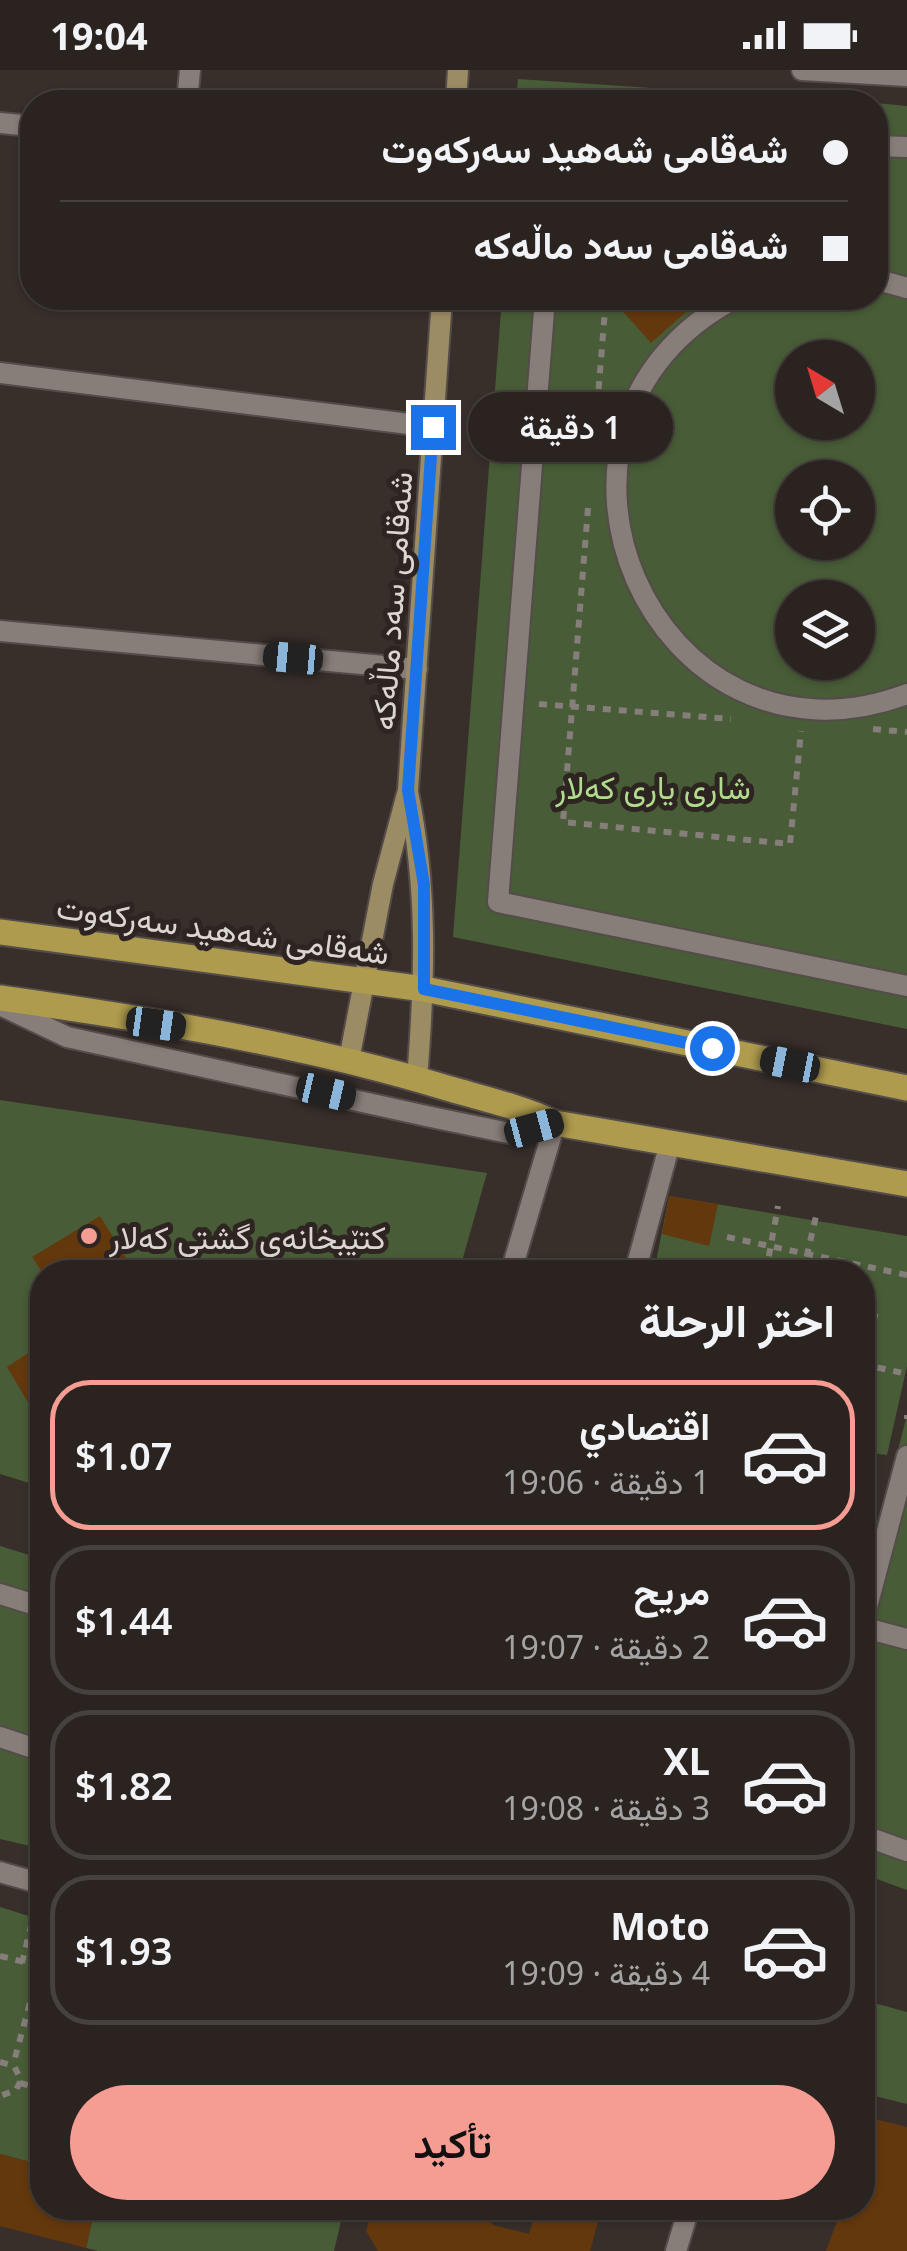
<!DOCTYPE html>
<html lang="ar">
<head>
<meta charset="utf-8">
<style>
	body { margin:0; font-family:"Noto Sans",Vazirmatn,sans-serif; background:#322b29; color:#f1f3f6; direction:rtl; height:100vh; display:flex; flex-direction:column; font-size:38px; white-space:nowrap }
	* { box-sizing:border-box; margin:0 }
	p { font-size:32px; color:#a5a4a5 }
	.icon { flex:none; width:55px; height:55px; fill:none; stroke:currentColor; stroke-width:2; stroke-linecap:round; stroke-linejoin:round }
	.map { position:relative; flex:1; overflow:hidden; direction:ltr }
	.sheet { position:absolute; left:30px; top:1190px; width:845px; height:960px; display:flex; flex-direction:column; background:#2a2320; border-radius:40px; box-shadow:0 2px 8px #0004,0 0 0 2px #46403e; direction:rtl }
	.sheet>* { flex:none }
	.hud { position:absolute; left:20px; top:20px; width:868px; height:220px; border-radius:40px; box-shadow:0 2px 8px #0004,0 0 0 2px #46403e; direction:rtl; display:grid; align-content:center; height:220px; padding:0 40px; background:#2a2320 }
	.needle { width:65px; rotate:322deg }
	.buttons { position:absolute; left:775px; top:270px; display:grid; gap:20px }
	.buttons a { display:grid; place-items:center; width:100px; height:100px; border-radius:50%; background:#2a2320; box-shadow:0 2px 8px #0004,0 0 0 2px #46403e; font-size:50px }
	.end { position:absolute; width:45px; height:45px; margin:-22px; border:12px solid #1a73e8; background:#fff; box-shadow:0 0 0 5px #fff }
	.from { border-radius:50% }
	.bubble { position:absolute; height:70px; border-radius:35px; background:#2a2320; box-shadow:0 2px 8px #0004,0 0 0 2px #46403e; font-size:32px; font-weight:600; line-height:70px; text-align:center; direction:rtl }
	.car { position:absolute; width:30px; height:60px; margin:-30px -15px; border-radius:12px; box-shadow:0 0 8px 2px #0007; background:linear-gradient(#222 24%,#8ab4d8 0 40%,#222 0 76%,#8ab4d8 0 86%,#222 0) }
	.hud b { display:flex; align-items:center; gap:35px; height:95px; font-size:38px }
	.hud b+b { border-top:2px solid #46403e }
	.hud i { width:25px; height:25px; background:#f1f3f6 }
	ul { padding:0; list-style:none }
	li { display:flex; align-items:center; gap:30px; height:150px; margin:0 20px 15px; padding:0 20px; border:5px solid #46403e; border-radius:40px }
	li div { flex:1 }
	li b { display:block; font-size:38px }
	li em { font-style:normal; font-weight:600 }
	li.active { border-color:#f59c93 }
	li>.icon { width:90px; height:90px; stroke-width:1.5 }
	h2 { padding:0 40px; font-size:45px; line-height:120px }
	.primary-button { display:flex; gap:20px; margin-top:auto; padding:20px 40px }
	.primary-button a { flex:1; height:115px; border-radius:60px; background:#f59c93; color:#111; font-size:40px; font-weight:600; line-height:115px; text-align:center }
	.status { display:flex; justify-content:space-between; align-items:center; height:70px; padding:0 50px; background:#2a2320; direction:ltr }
	.status svg { height:28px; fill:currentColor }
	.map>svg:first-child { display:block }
	.green { fill:#485c37; fill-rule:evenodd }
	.building { fill:#64380d }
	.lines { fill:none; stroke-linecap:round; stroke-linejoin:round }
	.lane-casing { stroke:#544c49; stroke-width:24 }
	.street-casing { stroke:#544c49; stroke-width:24 }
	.secondary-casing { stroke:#544c49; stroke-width:24 }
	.primary-casing { stroke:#544c49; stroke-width:29 }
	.path { stroke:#857e7a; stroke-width:6; stroke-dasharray:8 8; stroke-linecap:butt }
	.lane { stroke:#887e79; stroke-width:20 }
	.street { stroke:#887e79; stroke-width:20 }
	.secondary { stroke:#9c8c64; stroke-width:20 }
	.primary { stroke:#af9b4e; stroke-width:25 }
	.route { stroke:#1a73e8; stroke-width:12 }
	.poi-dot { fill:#f59c93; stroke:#2e2522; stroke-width:4 }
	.labels { text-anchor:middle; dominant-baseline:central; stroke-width:10; stroke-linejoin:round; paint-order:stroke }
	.street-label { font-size:32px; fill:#dcd6d3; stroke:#2e2522 }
	.park-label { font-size:32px; fill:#b1db8d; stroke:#2e2522 }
	.poi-label { font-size:32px; fill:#dcd6d3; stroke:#2e2522; text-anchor:start }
</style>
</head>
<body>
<div class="status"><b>19:04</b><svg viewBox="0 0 49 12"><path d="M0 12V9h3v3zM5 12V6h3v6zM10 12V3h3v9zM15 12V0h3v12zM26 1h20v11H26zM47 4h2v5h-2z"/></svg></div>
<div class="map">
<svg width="907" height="2181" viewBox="0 0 907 2181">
	<rect width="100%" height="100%" fill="#382f2b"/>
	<g class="green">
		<polygon points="518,9 862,32 516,32"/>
		<path d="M875,33L907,36V959L453,867L502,228H875ZM792,288H858V352H792ZM792,408H858V472H792ZM792,528H858V592H792Z"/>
		<polygon points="0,1030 487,1103 459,1202 42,1202 42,1417 0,1404"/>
		<polygon points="669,1126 907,1166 907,1296 887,1385 863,1382 862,1202 654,1202"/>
		<polygon points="907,1345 907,1820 863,1804 862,1518"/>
		<polygon points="0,1476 42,1489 42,1726 30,1776 0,1769"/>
		<polygon points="0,1837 42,1850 42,2095 0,2084"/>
		<polygon points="863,1930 907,1942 907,2034 863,2023"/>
		<polygon points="95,2138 344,2138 334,2181 98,2181 86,2178"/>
	</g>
	<g class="building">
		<polygon points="629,228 702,228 651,273 619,237"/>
		<polygon points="669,1126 718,1134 709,1176 662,1164"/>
		<polygon points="100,1146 133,1199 149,1189 190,1202 42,1202 32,1187"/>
		<polygon points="42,1274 42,1356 7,1297"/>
		<polygon points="41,1710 42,1710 42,1754 30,1750"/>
		<polygon points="866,2047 907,2057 907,2181 826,2181 842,2138 862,2138"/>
		<polygon points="0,2084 42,2095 42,2138 95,2138 86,2178 0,2156"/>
		<polygon points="373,2138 496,2138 488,2148 493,2155 529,2164 537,2138 602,2138 590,2181 378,2181 366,2161"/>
	</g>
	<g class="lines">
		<defs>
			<polyline id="lane" points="0,935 67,967 431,1047 514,1064 555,1053"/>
			<g id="street">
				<polyline points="802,0 907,6"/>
				<polyline points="187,32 190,0"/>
				<polyline points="0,53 32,56"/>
				<polyline points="875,76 907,77"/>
				<polyline points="875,209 907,218"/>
				<polyline points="545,228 498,832 907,916"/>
				<path d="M736,228C494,355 654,719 907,624"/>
				<polyline points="0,303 433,357"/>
				<polyline points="0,561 417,599"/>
				<polyline points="511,1202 555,1053"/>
				<polyline points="635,1202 670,1073"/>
				<polyline points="0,1524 42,1537"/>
				<polyline points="862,1556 907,1386"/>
				<polyline points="862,1557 907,1569"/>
				<polyline points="0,1667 42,1681"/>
				<polyline points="862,1765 907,1781"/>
				<polyline points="0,1802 42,1814"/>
				<polyline points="676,2181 689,2138"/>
			</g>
			<g id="secondary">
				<polyline points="456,32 458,0"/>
				<path d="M408,722C428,819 425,910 417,1009"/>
				<polyline points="349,990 383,814 408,720 442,228"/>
			</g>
			<g id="primary">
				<polyline points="0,862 424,919 907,1018"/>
				<path d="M0,928C150,949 302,974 447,1018C485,1029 520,1037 555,1053L907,1114"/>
			</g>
		</defs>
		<use href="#lane" class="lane-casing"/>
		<use href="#street" class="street-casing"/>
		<use href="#secondary" class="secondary-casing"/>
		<use href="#primary" class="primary-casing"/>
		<g class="path">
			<polyline points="596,351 606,228"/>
			<polyline points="588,438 563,752 790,774 801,661"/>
			<polyline points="539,634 731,649"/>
			<polyline points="873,659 907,662"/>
			<polyline points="727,1167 907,1205"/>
			<polyline points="663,1198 686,1202"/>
			<polyline points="766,1202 778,1136"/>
			<polyline points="803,1202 817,1142"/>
			<polyline points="862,1239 876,1242 863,1294"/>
			<polyline points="862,1294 907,1304"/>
			<polyline points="907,1345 907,1349"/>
			<polyline points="0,1886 40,1896 13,1995"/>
			<polyline points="22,1893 35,1839"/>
			<polyline points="0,1992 14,1996 21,2010 16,2020 0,2026"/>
			<polyline points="20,2013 42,2019"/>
		</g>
		<use href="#lane" class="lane"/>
		<use href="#street" class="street"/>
		<use href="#secondary" class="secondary"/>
		<use href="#primary" class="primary"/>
	</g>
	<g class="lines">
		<polyline class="route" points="433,357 408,720 424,815 424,919 712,978"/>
	</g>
	<circle class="poi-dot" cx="89" cy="1166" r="10"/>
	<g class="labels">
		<g class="street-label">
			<text transform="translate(391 531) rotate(-86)">شەقامی سەد ماڵەکە</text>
			<text transform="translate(223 859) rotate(8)">شەقامی شەهید سەرکەوت</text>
		</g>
		<g class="park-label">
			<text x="653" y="716">شاری یاری کەلار</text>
		</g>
		<g class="poi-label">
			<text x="109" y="1166">کتێبخانەی گشتی کەلار</text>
		</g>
	</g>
</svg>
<div class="buttons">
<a><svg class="needle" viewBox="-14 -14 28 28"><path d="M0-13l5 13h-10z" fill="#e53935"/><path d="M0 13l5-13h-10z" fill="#a5a4a5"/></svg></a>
<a><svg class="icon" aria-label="locate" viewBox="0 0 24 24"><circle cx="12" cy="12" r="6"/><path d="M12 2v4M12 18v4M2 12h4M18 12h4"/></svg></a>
<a><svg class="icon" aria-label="layers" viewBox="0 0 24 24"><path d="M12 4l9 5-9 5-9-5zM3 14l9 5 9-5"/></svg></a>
</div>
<i class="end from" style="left:712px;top:978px"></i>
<i class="end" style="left:433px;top:357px"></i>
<div class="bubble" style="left:468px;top:322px;width:205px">1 دقيقة</div>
<i class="car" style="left:293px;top:588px;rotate:275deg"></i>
<i class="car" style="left:156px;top:954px;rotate:98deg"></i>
<i class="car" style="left:790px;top:994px;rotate:281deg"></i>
<i class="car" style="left:326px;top:1022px;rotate:103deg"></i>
<i class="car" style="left:534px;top:1058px;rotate:75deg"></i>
<div class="hud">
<b><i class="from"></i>شەقامی شەهید سەرکەوت</b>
<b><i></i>شەقامی سەد ماڵەکە</b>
</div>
<section class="sheet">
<h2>اختر الرحلة</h2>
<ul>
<li class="active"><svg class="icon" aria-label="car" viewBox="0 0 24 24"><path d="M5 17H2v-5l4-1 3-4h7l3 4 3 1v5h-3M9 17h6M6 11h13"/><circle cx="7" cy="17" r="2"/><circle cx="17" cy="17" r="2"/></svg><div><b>اقتصادي</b><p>1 دقيقة · 19:06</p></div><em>$1.07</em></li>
<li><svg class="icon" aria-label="car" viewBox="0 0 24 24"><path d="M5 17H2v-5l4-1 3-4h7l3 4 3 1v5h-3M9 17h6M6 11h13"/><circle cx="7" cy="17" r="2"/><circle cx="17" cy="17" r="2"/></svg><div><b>مريح</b><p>2 دقيقة · 19:07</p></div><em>$1.44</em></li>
<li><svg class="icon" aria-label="car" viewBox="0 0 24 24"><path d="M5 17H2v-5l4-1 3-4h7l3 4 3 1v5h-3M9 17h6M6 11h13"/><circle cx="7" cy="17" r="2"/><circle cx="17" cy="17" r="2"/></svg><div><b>XL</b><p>3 دقيقة · 19:08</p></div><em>$1.82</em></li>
<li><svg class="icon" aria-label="car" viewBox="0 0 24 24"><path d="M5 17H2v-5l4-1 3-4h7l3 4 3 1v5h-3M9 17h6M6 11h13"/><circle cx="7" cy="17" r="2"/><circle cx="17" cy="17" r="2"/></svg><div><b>Moto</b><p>4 دقيقة · 19:09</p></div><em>$1.93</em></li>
</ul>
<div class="primary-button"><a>تأكيد</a></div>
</section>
</div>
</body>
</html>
